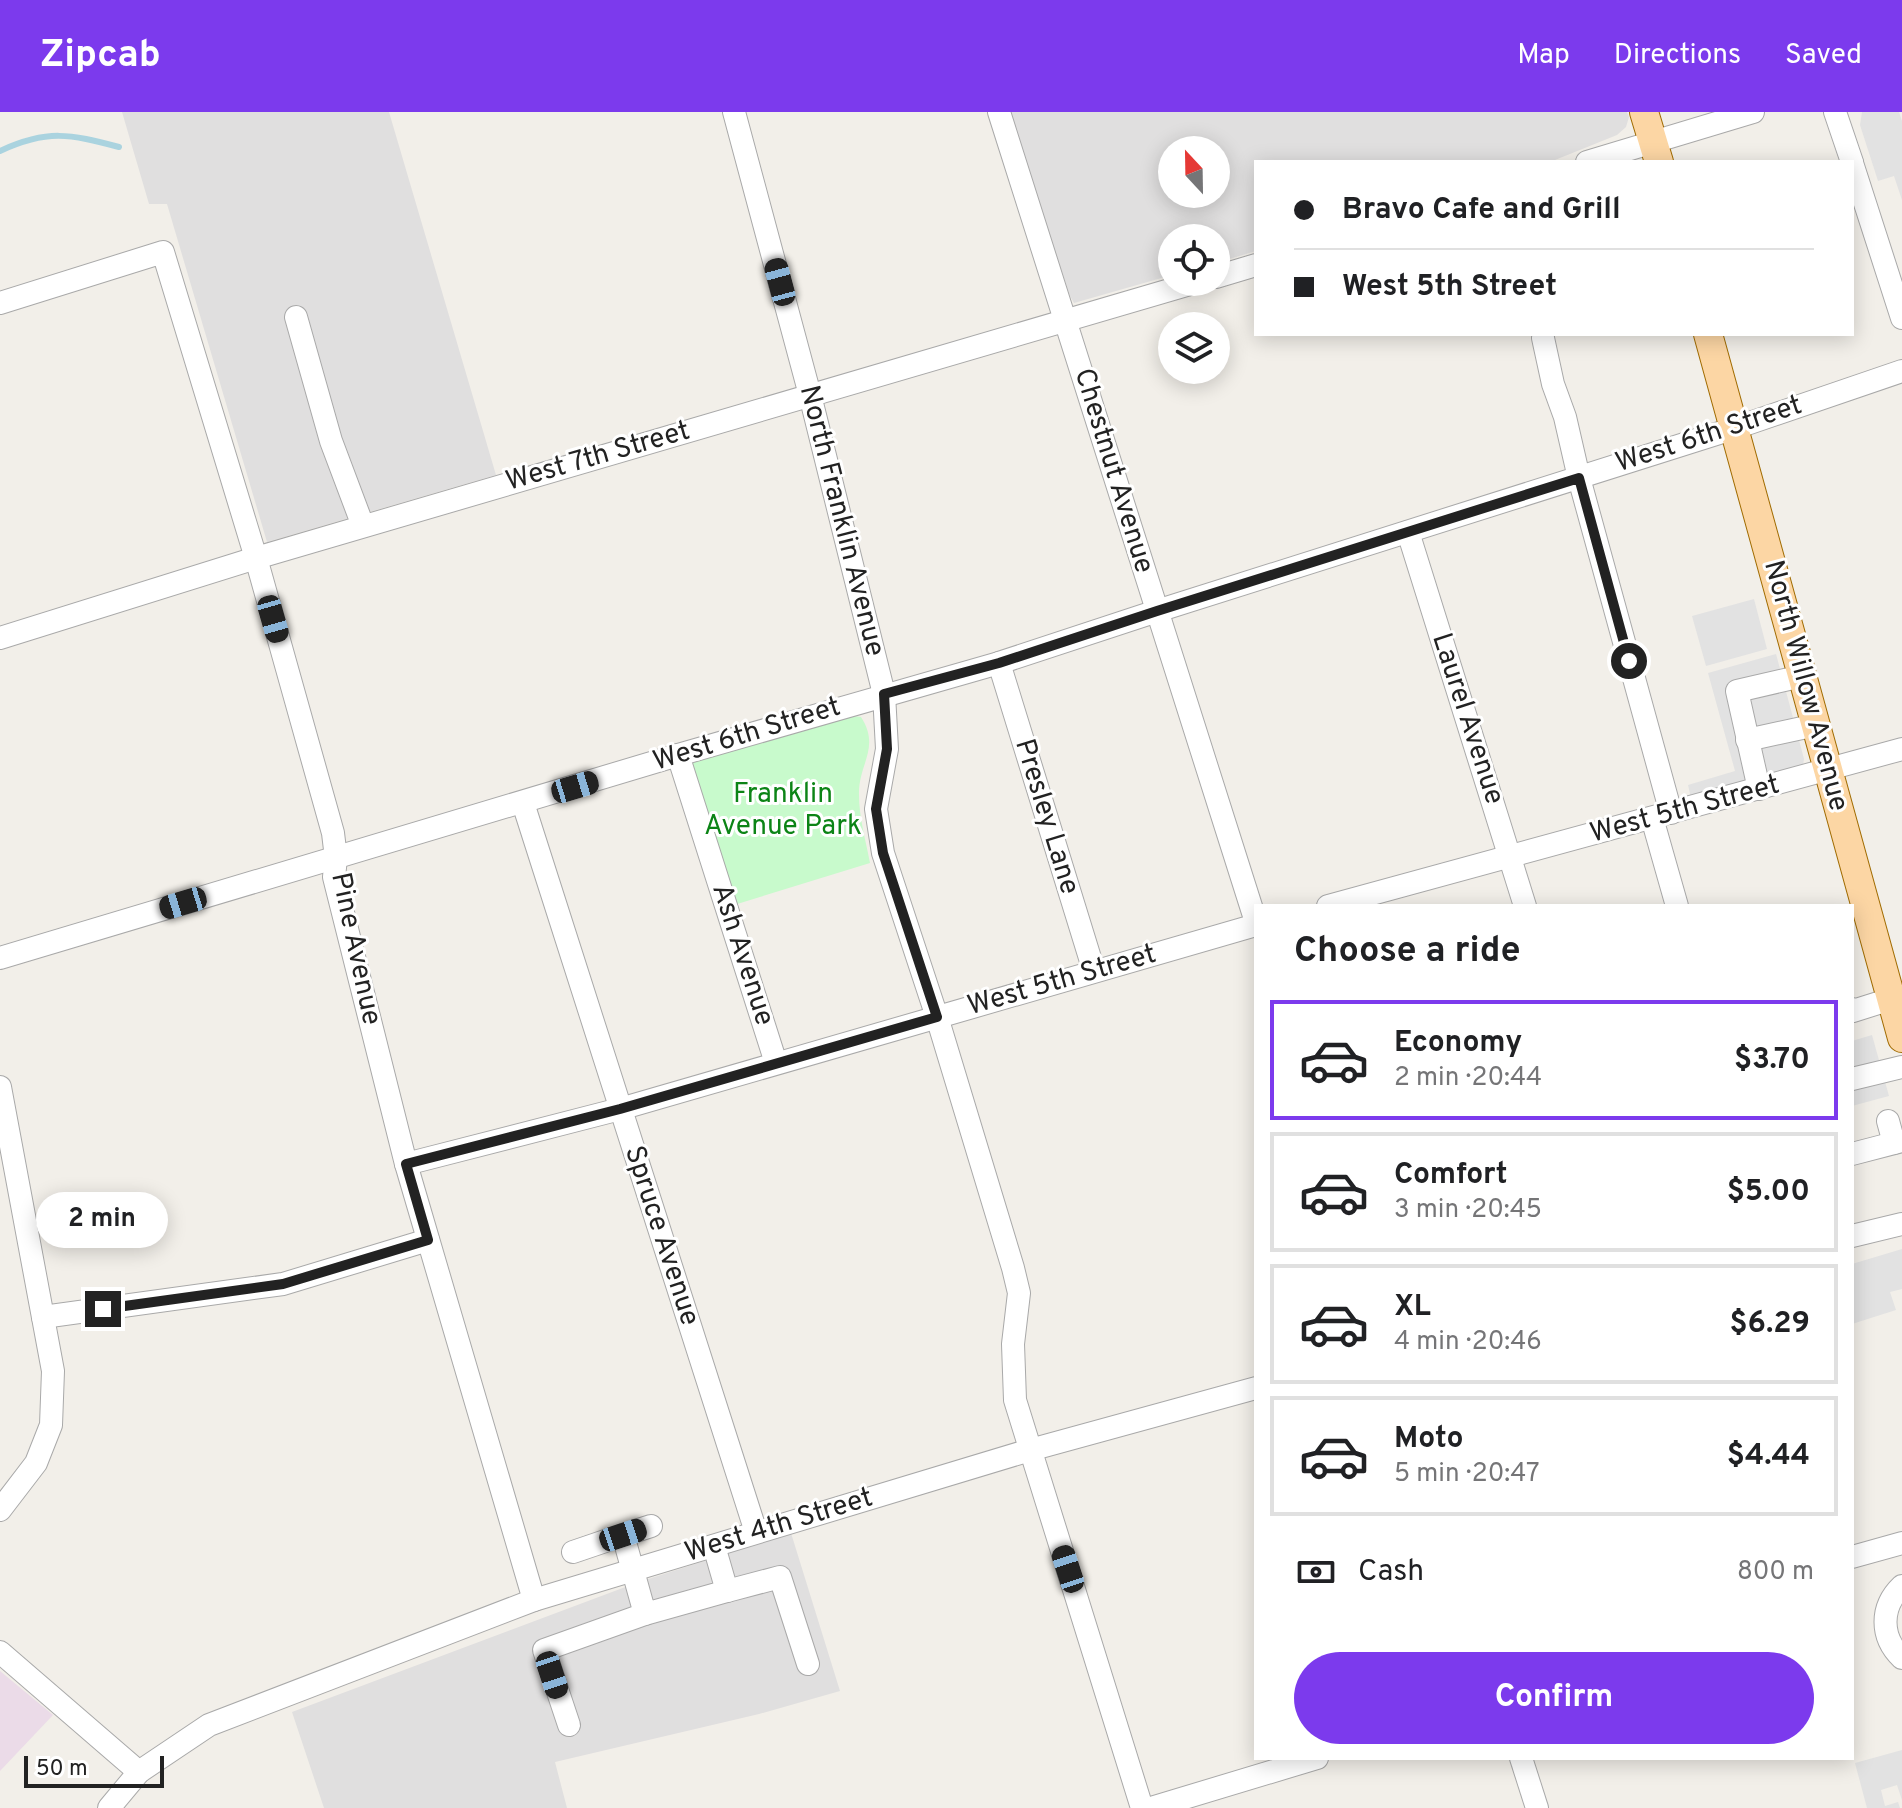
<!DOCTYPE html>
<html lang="en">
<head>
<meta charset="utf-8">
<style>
	body { margin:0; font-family:Overpass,sans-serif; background:#f6f6f6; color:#202124; height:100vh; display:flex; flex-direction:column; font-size:30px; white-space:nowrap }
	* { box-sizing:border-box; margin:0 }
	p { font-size:26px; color:#757577 }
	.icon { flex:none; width:44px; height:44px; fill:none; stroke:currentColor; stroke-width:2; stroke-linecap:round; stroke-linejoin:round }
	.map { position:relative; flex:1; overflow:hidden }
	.sheet { position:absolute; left:1254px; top:792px; width:600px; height:856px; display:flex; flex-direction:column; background:#fff; border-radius:0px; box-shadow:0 4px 20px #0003 }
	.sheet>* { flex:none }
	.guide { position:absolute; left:1254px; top:48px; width:600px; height:176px; border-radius:0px; box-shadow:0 4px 20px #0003; display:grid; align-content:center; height:176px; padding:0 40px; background:#fff }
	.needle { width:52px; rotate:338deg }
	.buttons { position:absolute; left:1158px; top:24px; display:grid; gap:16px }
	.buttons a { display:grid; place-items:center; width:72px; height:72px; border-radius:50%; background:#fff; box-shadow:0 4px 20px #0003; font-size:40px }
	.scale { position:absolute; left:24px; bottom:20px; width:140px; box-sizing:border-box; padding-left:8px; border:4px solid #222; border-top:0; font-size:22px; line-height:28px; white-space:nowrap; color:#222; -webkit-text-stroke:6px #fff; paint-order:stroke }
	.end { position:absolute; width:36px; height:36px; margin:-18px; border:10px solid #222; background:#fff; box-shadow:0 0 0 4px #fff }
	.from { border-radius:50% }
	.bubble { position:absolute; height:56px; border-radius:28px; background:#fff; box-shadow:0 4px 20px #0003; font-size:26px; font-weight:700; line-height:56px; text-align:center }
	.car { position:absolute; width:24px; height:48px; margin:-24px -12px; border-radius:10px; box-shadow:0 0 6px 2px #0007; background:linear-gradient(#222 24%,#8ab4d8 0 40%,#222 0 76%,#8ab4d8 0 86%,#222 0) }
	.guide b { display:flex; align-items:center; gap:28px; height:76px; font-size:30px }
	.guide b+b { border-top:2px solid #e0e0e0 }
	.guide i { width:20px; height:20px; background:#202124 }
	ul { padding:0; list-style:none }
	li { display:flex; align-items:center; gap:24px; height:120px; margin:0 16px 12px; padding:0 24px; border:4px solid #e0e0e0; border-radius:0px }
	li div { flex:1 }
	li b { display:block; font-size:30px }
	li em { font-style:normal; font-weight:700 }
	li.active { border-color:#7c3aed }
	li>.icon { width:72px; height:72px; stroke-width:1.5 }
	h2 { padding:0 40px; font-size:36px; line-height:96px }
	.pay { display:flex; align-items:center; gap:20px; height:88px; padding:0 40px; font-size:30px }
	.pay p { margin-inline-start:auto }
	.cta { display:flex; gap:16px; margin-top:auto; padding:16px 40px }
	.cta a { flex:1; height:92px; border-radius:48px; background:#7c3aed; color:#fff; font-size:32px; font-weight:700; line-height:92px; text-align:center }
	header { display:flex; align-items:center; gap:48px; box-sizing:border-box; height:112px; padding:0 40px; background:#7c3aed; color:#fff }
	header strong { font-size:38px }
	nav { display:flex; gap:44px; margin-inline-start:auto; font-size:28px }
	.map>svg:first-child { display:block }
	.residential { fill:#e0dfdf; fill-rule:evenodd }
	.industrial { fill:#ebdbe8 }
	.park { fill:#c8facc }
	.parking { fill:#e2e2e2 }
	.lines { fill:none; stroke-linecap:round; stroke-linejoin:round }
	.stream { stroke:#aad3df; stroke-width:6 }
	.minor-casing { stroke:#a9a9a9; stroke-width:24 }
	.major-casing { stroke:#a06b00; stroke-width:30 }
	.minor { stroke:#fff; stroke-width:22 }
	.major { stroke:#fcd6a4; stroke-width:28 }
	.route { stroke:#222; stroke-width:10 }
	.labels { text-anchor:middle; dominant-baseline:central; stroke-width:6; stroke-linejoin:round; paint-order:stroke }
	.street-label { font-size:28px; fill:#222; stroke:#fff }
	.park-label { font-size:28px; fill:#0c8416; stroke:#fff }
</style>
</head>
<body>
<header>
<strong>Zipcab</strong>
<nav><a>Map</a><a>Directions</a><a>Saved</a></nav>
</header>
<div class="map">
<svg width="1902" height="1696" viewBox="0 0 1902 1696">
	<rect width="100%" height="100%" fill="#f2efe9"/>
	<g class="residential">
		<polygon points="122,0 389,0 496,363 267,430 167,92 149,92"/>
		<path d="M1007,0H1627L1629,5L1626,15L1617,23L1550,50H1256V139L1216,151V126H1172V163L1074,191L1070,184L1044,106L1038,103ZM1172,38H1216V82H1172Z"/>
		<polygon points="791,1421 840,1579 759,1602 555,1650 567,1696 324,1696 292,1600 636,1471"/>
	</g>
	<polygon class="industrial" points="0,1559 53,1603 0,1659"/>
	<path class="park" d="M846,603L861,605C881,636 858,652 859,683C859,706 866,729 870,751L734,793L691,659L693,651L699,645Z"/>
	<g class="parking">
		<polygon points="1862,0 1899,0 1902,9 1902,88 1894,64 1878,69 1860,13"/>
		<polygon points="1754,487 1767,537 1706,554 1692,504"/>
		<polygon points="1776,542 1804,647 1803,653 1691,686 1688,673 1735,659 1708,561"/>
		<polygon points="1872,923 1889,984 1852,994 1852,929"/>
		<polygon points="1902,1137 1902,1177 1890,1180 1896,1198 1852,1212 1852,1152"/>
		<polygon points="1902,1638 1902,1688 1897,1673 1881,1678 1885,1694 1898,1690 1900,1696 1867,1696 1855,1651"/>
	</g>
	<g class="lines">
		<path class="stream" d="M0,39C48,17 69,22 119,35"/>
		<defs>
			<g id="minor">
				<polyline points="734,0 810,283 884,582 887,637 876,697 883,741 937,905 1013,1156 1019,1181 1013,1232 1015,1288 1142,1696"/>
				<polyline points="999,0 1256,810"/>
				<polyline points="1835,0 1852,50"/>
				<polyline points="1587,50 1753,0"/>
				<polyline points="1852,51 1902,206"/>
				<polyline points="1216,165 1256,153"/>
				<polyline points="0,191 163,140 256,446 333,721 336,746 334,765 406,1052 534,1488"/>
				<polyline points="296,205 331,329 363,414"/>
				<polyline points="1543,226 1553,272 1565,305 1579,366 1671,701"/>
				<polyline points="1408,420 1525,794"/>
				<polyline points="0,526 256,446 1197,170"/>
				<polyline points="999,551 1094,859"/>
				<polyline points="1747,628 1816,613"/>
				<polyline points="678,643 776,951"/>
				<polyline points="1759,677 1737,579 1802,564"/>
				<polyline points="523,691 756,1420"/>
				<polyline points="1652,706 1677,794"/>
				<polyline points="1328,794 1902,637"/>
				<polyline points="0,846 678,643 999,551 1157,499 1735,316 1902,259"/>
				<polyline points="1852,897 1853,899 1891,887"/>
				<polyline points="1852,967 1902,955"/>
				<polyline points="0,975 53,1259 51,1313 36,1351 0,1398"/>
				<polyline points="1888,1009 1894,1031"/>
				<polyline points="1852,1042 1902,1029"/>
				<polyline points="406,1052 620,997 1256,813"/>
				<polyline points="1852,1124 1902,1112"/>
				<polyline points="43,1205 283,1172 428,1128"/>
				<polyline points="623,1423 651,1414"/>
				<polyline points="573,1440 623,1423 645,1502 727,1479 714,1434"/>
				<polyline points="1852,1445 1902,1431"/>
				<path d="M1902,1474C1880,1495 1880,1525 1902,1546"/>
				<polyline points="727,1479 780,1465 808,1552"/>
				<polyline points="0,1540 139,1660"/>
				<polyline points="569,1613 544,1538 645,1502"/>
				<polyline points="1521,1646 1537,1696"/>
				<polyline points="109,1696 139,1660 209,1613 534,1488 1030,1338 1256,1276"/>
				<polyline points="1151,1696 1317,1646"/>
			</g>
			<g id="major">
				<polyline points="1644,0 1659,50"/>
				<polyline points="1708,222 1902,926"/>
			</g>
		</defs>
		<use href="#minor" class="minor-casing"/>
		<use href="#major" class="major-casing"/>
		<use href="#minor" class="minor"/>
		<use href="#major" class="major"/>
	</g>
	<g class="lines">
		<polyline class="route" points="103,1197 283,1172 428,1128 406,1052 620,997 937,905 883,741 876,697 887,637 884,582 999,551 1157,499 1579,366 1629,549"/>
	</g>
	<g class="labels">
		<g class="street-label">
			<text transform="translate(1709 323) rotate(-18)">West 6th Street</text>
			<text transform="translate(598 345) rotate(-16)">West 7th Street</text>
			<text transform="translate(1113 359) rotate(73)">Chestnut Avenue</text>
			<text transform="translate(841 409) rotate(76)">North Franklin Avenue</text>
			<text transform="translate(1805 574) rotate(75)">North Willow Avenue</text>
			<text transform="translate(1467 607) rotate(72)">Laurel Avenue</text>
			<text transform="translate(747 623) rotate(-17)">West 6th Street</text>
			<text transform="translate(1685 698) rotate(-15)">West 5th Street</text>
			<text transform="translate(1046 705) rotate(73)">Presley Lane</text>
			<text transform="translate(355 837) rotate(78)">Pine Avenue</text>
			<text transform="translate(742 843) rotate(72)">Ash Avenue</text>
			<text transform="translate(1062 869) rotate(-16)">West 5th Street</text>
			<text transform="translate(661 1124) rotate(72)">Spruce Avenue</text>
			<text transform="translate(779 1414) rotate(-17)">West 4th Street</text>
		</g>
		<g class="park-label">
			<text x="783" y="683">Franklin<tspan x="783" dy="32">Avenue Park</tspan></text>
		</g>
	</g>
</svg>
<div class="buttons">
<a><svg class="needle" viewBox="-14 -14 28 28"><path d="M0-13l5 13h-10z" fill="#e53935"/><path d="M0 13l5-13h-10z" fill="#757577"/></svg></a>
<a><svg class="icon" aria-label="locate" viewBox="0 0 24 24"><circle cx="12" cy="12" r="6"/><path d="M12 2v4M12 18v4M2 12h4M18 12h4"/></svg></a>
<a><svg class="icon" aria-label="layers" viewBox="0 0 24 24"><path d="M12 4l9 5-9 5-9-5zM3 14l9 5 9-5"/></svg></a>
</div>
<div class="scale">50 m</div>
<i class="end from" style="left:1629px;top:549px"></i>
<i class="end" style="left:103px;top:1197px"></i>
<div class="bubble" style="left:36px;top:1080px;width:132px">2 min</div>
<i class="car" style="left:780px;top:170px;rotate:345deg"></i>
<i class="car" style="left:273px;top:507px;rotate:164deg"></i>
<i class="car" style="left:575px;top:675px;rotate:73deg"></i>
<i class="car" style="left:183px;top:791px;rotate:253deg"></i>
<i class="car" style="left:623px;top:1423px;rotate:72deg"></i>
<i class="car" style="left:1068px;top:1457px;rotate:342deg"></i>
<i class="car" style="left:552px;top:1563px;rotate:162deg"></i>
<div class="guide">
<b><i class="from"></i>Bravo Cafe and Grill</b>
<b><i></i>West 5th Street</b>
</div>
<section class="sheet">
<h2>Choose a ride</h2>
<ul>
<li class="active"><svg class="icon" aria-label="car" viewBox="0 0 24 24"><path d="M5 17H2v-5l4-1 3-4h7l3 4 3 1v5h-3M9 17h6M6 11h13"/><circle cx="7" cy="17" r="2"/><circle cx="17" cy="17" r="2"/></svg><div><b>Economy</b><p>2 min · 20:44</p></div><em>$3.70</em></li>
<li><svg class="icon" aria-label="car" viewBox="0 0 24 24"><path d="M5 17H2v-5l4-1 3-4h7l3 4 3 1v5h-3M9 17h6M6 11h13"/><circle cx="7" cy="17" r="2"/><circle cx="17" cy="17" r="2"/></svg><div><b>Comfort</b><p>3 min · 20:45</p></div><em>$5.00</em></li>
<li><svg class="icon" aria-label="car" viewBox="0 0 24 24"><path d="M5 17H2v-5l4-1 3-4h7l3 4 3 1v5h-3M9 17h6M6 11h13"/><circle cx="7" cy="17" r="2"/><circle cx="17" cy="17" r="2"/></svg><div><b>XL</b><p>4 min · 20:46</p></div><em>$6.29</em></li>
<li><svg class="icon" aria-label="car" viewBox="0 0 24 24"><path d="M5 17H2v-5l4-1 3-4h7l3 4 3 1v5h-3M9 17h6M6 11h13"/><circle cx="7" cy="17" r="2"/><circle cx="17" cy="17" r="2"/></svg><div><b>Moto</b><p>5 min · 20:47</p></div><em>$4.44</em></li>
</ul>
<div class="pay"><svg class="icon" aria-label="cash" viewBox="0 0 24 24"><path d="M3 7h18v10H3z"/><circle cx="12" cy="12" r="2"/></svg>Cash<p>800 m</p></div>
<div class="cta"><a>Confirm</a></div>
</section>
</div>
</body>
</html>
